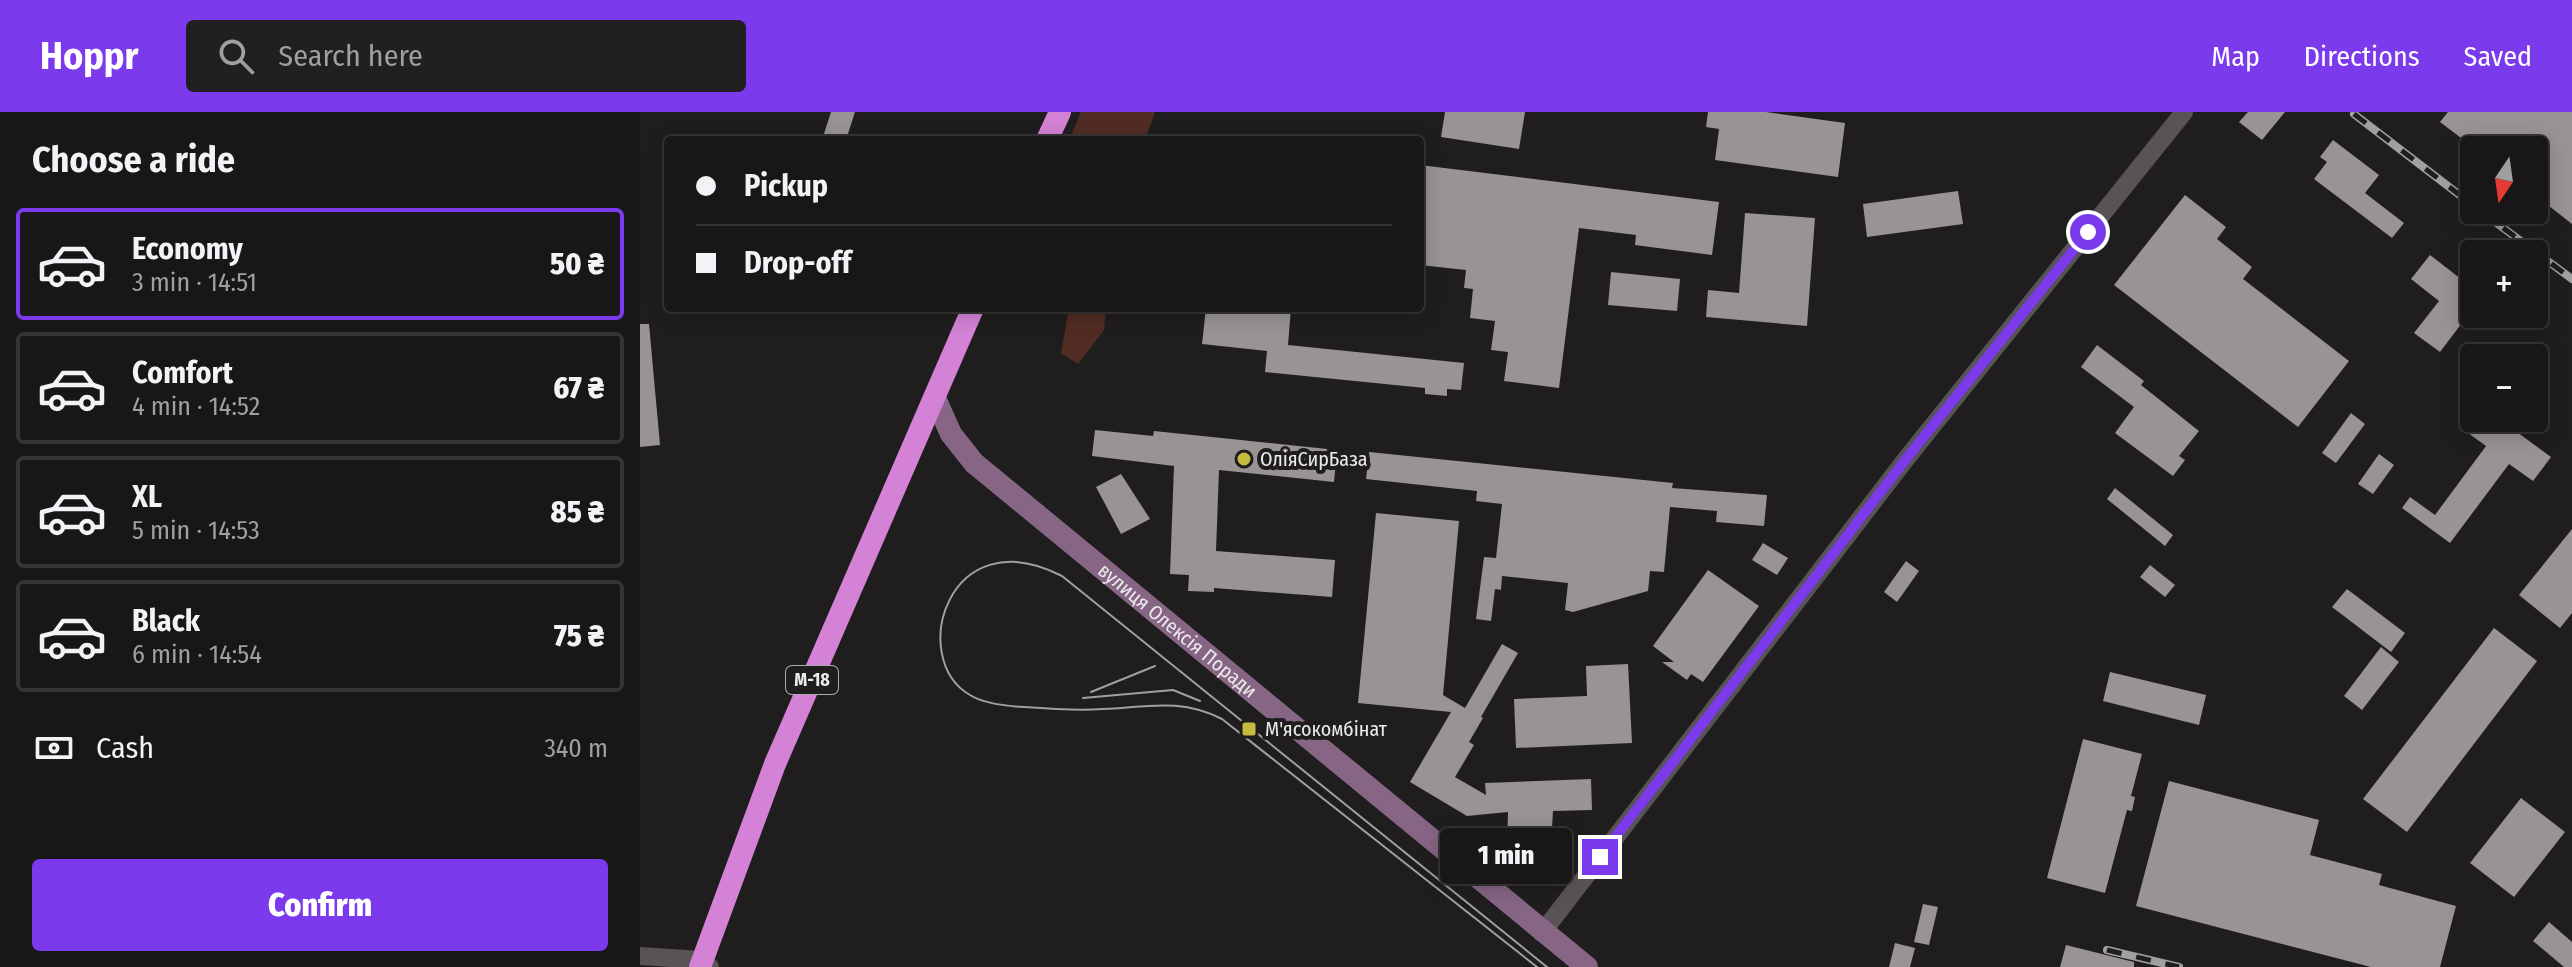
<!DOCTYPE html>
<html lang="en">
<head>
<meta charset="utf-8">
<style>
	body { margin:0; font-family:"Fira Sans Condensed",sans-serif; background:#211f1f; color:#f1f3f6; height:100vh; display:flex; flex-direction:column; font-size:30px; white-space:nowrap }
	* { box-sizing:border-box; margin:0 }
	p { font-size:26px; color:#9f9fa1 }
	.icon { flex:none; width:44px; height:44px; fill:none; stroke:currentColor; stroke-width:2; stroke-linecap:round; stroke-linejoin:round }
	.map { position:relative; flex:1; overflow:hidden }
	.sheet { display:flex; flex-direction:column; background:#181616; width:640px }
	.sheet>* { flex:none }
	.guide { position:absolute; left:24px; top:24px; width:760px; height:176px; border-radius:8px; box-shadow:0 4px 20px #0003,0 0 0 2px #363535; display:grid; align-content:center; height:176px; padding:0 32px; background:#181616 }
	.needle { width:52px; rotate:193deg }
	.buttons { position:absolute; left:1820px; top:24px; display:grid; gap:16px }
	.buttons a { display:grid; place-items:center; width:88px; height:88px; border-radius:8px; background:#181616; box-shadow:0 4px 20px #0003,0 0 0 2px #363535; font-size:40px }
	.end { position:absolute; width:36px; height:36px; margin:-18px; border:10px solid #7c3aed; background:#fff; box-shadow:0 0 0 4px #fff }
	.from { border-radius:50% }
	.bubble { position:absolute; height:56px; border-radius:8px; background:#181616; box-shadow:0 4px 20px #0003,0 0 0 2px #363535; font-size:26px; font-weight:800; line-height:56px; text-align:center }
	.guide b { display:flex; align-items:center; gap:28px; height:76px; font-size:30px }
	.guide b+b { border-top:2px solid #363535 }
	.guide i { width:20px; height:20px; background:#f1f3f6 }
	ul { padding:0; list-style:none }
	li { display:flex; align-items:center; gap:24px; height:112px; margin:0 16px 12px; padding:0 16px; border:4px solid #363535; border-radius:8px }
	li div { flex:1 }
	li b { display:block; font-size:30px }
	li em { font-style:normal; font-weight:800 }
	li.on { border-color:#7c3aed }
	li>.icon { width:72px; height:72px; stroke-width:1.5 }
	h2 { padding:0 32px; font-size:36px; line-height:96px }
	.pay { display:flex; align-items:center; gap:20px; height:88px; padding:0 32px; font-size:30px }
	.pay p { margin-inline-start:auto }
	.button { display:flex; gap:16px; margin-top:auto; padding:16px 32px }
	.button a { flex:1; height:92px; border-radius:8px; background:#7c3aed; color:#fff; font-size:32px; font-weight:800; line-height:92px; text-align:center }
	header { display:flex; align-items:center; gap:48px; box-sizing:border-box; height:112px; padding:0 40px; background:#7c3aed; color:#fff }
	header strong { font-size:38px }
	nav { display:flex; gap:44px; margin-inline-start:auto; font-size:28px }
	.search { width:560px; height:72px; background:#211f1f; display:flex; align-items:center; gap:20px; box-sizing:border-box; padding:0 28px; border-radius:8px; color:#9f9fa1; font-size:30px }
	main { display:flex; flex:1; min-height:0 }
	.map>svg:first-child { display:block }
	.green { fill:#512c22 }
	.building { fill:#999494 }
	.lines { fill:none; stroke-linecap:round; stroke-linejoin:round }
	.minor { stroke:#585355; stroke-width:18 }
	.secondary { stroke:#866585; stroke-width:22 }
	.trunk { stroke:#d482d5; stroke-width:22 }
	.tram { stroke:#a19fa0; stroke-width:2 }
	.rail-casing { stroke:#a19fa0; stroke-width:8 }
	.rail { stroke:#201d1e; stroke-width:5; stroke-dasharray:15; stroke-linecap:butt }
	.route { stroke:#7c3aed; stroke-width:10 }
	.poi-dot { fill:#c5bc3d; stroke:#201d1e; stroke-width:3 }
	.labels { text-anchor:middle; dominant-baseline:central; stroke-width:8; stroke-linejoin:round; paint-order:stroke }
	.shield { fill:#201d1e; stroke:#afacae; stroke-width:2 }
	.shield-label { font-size:18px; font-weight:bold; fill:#eceaeb }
	.poi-label { font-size:20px; fill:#eceaeb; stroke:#201d1e; text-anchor:start }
	.street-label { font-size:20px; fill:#eceaeb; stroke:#201d1e }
</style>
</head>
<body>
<header>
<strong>Hoppr</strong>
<div class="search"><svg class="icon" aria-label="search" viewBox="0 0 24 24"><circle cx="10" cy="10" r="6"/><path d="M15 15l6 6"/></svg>Search here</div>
<nav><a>Map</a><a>Directions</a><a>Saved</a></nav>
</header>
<main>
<section class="sheet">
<h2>Choose a ride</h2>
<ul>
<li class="on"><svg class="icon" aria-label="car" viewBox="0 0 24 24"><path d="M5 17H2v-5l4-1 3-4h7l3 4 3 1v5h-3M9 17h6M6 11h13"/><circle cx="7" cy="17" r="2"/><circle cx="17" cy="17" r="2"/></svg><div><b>Economy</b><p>3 min · 14:51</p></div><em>50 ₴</em></li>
<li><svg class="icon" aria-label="car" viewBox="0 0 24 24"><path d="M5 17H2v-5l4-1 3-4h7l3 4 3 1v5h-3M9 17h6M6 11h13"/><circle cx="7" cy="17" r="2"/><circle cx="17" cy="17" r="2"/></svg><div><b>Comfort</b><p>4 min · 14:52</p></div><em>67 ₴</em></li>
<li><svg class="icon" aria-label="car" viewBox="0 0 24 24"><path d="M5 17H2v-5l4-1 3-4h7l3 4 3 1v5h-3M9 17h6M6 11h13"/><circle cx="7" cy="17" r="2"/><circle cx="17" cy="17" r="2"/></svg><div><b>XL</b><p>5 min · 14:53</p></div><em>85 ₴</em></li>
<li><svg class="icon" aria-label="car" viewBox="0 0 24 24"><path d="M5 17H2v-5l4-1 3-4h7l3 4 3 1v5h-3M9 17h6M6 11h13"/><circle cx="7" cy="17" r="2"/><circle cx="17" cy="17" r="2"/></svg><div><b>Black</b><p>6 min · 14:54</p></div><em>75 ₴</em></li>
</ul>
<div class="pay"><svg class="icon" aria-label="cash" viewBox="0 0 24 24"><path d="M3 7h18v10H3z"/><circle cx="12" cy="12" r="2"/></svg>Cash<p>340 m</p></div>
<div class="button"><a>Confirm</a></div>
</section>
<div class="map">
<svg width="1932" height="855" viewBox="0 0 1932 855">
	<rect width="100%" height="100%" fill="#201d1e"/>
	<g class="green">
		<polygon points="441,0 515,0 505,28 429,28"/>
		<polygon points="429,196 466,196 464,218 438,252 421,241"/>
	</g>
	<g class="building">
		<polygon points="191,0 215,0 206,28 182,28"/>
		<polygon points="805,0 885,0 879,37 801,25"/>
		<polygon points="1068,0 1126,0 1205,11 1198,65 1075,48 1079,17 1066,15"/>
		<polygon points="1608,0 1645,0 1622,28 1599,10"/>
		<polygon points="1808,0 1932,0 1932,112 1904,90 1894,103 1894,38 1837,38 1800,10"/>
		<polygon points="1693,28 1739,63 1725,81 1764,111 1752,126 1674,67 1687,50 1680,45"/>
		<polygon points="780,53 1079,90 1072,143 995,133 996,123 939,116 919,276 864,269 868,240 851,238 855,209 830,206 833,177 824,176 826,158 780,153"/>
		<polygon points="1318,79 1323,112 1227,125 1223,92"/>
		<polygon points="1545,83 1586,115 1577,127 1612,155 1603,167 1709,249 1658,315 1474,173"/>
		<polygon points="1105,101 1175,106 1167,214 1066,205 1068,178 1099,181"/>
		<polygon points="1790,143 1834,177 1834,195 1800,240 1774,221 1799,189 1771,167"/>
		<polygon points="971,160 1040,167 1037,199 968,193"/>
		<polygon points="566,196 651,196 648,233 824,251 821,278 807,277 807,284 785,282 785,276 625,260 627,239 562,232"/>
		<polygon points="0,212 9,212 20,333 0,335"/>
		<polygon points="1457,233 1504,269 1501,273 1559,319 1539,344 1545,348 1533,364 1475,321 1494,295 1441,255"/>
		<polygon points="1711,301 1725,312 1696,351 1682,341"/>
		<polygon points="1833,306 1858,306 1911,345 1893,369 1869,352 1810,431 1762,396 1770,385 1795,403 1846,334 1824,318"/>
		<polygon points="455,318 513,324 514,319 697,338 694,370 579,358 576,439 695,448 692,485 574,476 574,480 548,479 549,463 530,462 534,354 452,344"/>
		<polygon points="729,340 1033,371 1032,376 1127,383 1124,414 1076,410 1077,399 1030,395 1024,460 1010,459 1008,479 933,500 925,498 928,471 862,464 861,478 855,477 851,509 836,507 844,445 856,446 862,392 836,389 837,379 726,367"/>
		<polygon points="1739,342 1754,353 1733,382 1718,372"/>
		<polygon points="481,362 510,407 481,422 456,375"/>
		<polygon points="1475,376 1533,423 1525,434 1467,387"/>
		<polygon points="736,401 819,409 803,583 825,596 862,532 878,541 841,605 843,606 829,630 834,633 815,665 846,683 845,671 951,667 952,698 913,699 911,733 867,731 868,700 827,704 770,670 811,600 718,591"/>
		<polygon points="1932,417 1932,501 1920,516 1879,483"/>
		<polygon points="1123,431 1148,446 1137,463 1112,448"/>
		<polygon points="1266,449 1279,459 1257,490 1244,480"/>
		<polygon points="1510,453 1535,473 1525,485 1500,465"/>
		<polygon points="1068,458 1119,494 1063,570 1051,562 1047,568 1022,550 1034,550 1013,534"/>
		<polygon points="1707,477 1765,521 1751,540 1692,495"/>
		<polygon points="1854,516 1897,549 1767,720 1723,687"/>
		<polygon points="1741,535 1759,550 1722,598 1704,584"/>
		<polygon points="988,552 992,631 876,636 874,587 947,584 946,554"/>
		<polygon points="1470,560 1566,583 1559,613 1463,589"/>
		<polygon points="1443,627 1502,642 1491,684 1495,685 1492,699 1487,698 1465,781 1407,766"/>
		<polygon points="1529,669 1679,708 1670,743 1742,762 1739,773 1816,794 1800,855 1731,855 1496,794"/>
		<polygon points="1881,686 1925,720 1874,785 1830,751"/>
		<polygon points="1283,792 1298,795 1289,833 1274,830"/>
		<polygon points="1909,810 1932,830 1932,855 1924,855 1893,829"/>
		<polygon points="1255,831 1275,836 1270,855 1249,855"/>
		<polygon points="1426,833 1494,850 1494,855 1420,855"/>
	</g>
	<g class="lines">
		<g class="minor">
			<polyline points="902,821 1266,347 1544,0"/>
			<polyline points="0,844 62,848 70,855"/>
		</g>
		<path class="secondary" id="s1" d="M295,286L311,322L334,351L947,855"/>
		<g class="trunk">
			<polyline points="407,28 420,0"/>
			<polyline points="60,855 135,652 333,196"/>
		</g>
		<g class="tram">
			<polyline points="451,580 515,554"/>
			<polyline points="443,586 533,578 560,589"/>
			<path d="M897,855L582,607C540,586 508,595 463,597C436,599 410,597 383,595C367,594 344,592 330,583C267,547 308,405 422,464L907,855"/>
		</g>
		<defs>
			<g id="rail">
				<polyline points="1714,2 1834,94"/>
				<polyline points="1839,98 1932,167"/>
				<polyline points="1467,838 1539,855"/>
			</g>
		</defs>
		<use href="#rail" class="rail-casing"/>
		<use href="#rail" class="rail"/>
	</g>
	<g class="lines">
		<polyline class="route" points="960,745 1266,347 1448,120"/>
	</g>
	<g class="poi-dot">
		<circle cx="604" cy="347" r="8"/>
		<rect x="601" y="609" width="16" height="16" rx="4"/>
	</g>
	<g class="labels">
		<rect class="shield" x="146" y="554" width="52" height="28" rx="6"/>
		<g class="shield-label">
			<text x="172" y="568">М-18</text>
		</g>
		<g class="poi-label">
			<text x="620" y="347">ОліяСирБаза</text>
			<text x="625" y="617">М'ясокомбінат</text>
		</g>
		<g class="street-label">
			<text stroke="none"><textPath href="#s1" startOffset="340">вулиця Олексія Поради</textPath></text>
		</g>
	</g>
</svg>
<div class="buttons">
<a><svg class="needle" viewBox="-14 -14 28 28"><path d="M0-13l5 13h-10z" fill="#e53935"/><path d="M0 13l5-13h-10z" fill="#9f9fa1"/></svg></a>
<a>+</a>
<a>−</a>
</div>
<i class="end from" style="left:1448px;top:120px"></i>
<i class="end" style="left:960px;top:745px"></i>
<div class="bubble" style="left:800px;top:716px;width:132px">1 min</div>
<div class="guide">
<b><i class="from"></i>Pickup</b>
<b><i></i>Drop-off</b>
</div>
</div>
</main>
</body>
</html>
